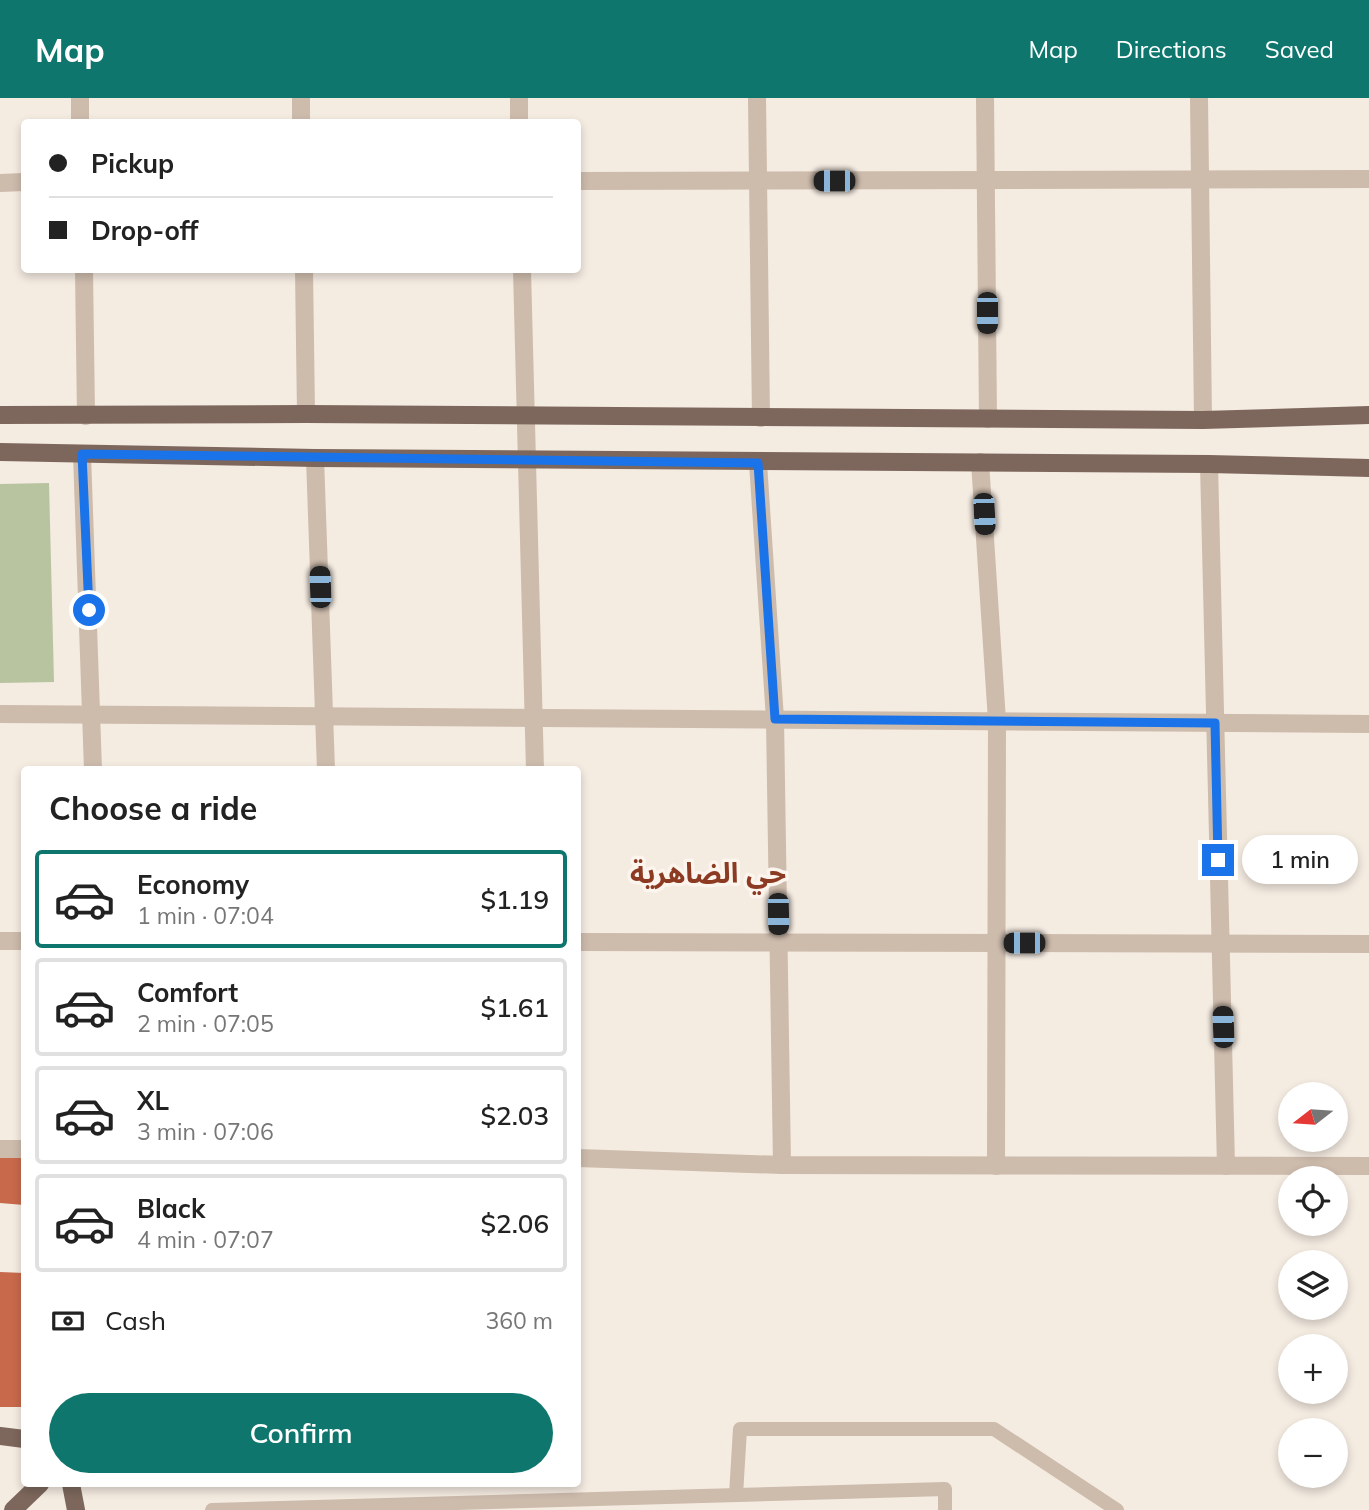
<!DOCTYPE html>
<html lang="en">
<head>
<meta charset="utf-8">
<style>
	body { margin:0; font-family:Mulish,"Noto Sans Arabic",sans-serif; background:#f6f6f6; color:#222; height:100vh; display:flex; flex-direction:column; font-size:26px; white-space:nowrap }
	* { box-sizing:border-box; margin:0 }
	p { font-size:23px; color:#767676 }
	.icon { flex:none; width:38px; height:38px; fill:none; stroke:currentColor; stroke-width:2; stroke-linecap:round; stroke-linejoin:round }
	.map { position:relative; flex:1; overflow:hidden }
	.side { position:absolute; left:21px; top:668px; width:560px; height:721px; display:flex; flex-direction:column; background:#fff; border-radius:7px; box-shadow:0 4px 10px #0003 }
	.side>* { flex:none }
	.top-card { position:absolute; left:21px; top:21px; width:560px; height:154px; border-radius:7px; box-shadow:0 4px 10px #0003; display:grid; align-content:center; height:154px; padding:0 28px; background:#fff }
	.needle { width:46px; rotate:253deg }
	.fabs { position:absolute; left:1278px; top:984px; display:grid; gap:14px }
	.fabs a { display:grid; place-items:center; width:70px; height:70px; border-radius:50%; background:#fff; box-shadow:0 4px 10px #0003; font-size:35px }
	.end { position:absolute; width:32px; height:32px; margin:-16px; border:9px solid #1a73e8; background:#fff; box-shadow:0 0 0 4px #fff }
	.from { border-radius:50% }
	.bubble { position:absolute; height:49px; border-radius:24px; background:#fff; box-shadow:0 4px 10px #0003; font-size:23px; font-weight:600; line-height:49px; text-align:center }
	.car { position:absolute; width:21px; height:42px; margin:-21px -10px; border-radius:9px; box-shadow:0 0 5px 2px #0007; background:linear-gradient(#222 24%,#8ab4d8 0 40%,#222 0 76%,#8ab4d8 0 86%,#222 0) }
	.top-card b { display:flex; align-items:center; gap:24px; height:66px; font-size:26px }
	.top-card b+b { border-top:2px solid #e0e0e0 }
	.top-card i { width:18px; height:18px; background:#222 }
	ul { padding:0; list-style:none }
	li { display:flex; align-items:center; gap:21px; height:98px; margin:0 14px 10px; padding:0 14px; border:4px solid #e0e0e0; border-radius:7px }
	li div { flex:1 }
	li b { display:block; font-size:26px }
	li em { font-style:normal; font-weight:600 }
	li.on { border-color:#0f766e }
	li>.icon { width:63px; height:63px; stroke-width:1.5 }
	h2 { padding:0 28px; font-size:32px; line-height:84px }
	.pay { display:flex; align-items:center; gap:18px; height:77px; padding:0 28px; font-size:26px }
	.pay p { margin-inline-start:auto }
	.button { display:flex; gap:14px; margin-top:auto; padding:14px 28px }
	.button a { flex:1; height:80px; border-radius:42px; background:#0f766e; color:#fff; font-size:28px; font-weight:600; line-height:80px; text-align:center }
	header { display:flex; align-items:center; gap:42px; box-sizing:border-box; height:98px; padding:0 35px; background:#0f766e; color:#fff }
	header strong { font-size:33px }
	nav { display:flex; gap:38px; margin-inline-start:auto; font-size:24px }
	.map>svg:first-child { display:block }
	.green { fill:#b8c4a0 }
	.building { fill:#c8694b }
	.lines { fill:none; stroke-linecap:round; stroke-linejoin:round }
	.service { stroke:#cdbbac; stroke-width:14 }
	.minor { stroke:#cdbbac; stroke-width:18 }
	.primary { stroke:#7d675c; stroke-width:18 }
	.route { stroke:#1a73e8; stroke-width:9 }
	.labels { text-anchor:middle; dominant-baseline:central; stroke-width:7; stroke-linejoin:round; paint-order:stroke }
	.district-label { font-size:28px; font-weight:bold; fill:#8c3b22; stroke:#fbf5ee }
</style>
</head>
<body>
<header>
<strong>Map</strong>
<nav><a>Map</a><a>Directions</a><a>Saved</a></nav>
</header>
<div class="map">
<svg width="1369" height="1412" viewBox="0 0 1369 1412">
	<rect width="100%" height="100%" fill="#f4ebe1"/>
	<polygon class="green" points="49,385 54,584 0,585 0,386"/>
	<g class="building">
		<polygon points="0,1060 24,1060 24,1107 0,1105"/>
		<polygon points="0,1174 24,1175 24,1309 0,1309"/>
	</g>
	<g class="lines">
		<g class="service">
			<polyline points="736,1397 740,1331 994,1331 1117,1412"/>
			<polyline points="212,1412 945,1391 945,1412"/>
		</g>
		<g class="minor">
			<polyline points="80,0 80,24"/>
			<polyline points="301,0 301,24"/>
			<polyline points="519,0 519,24"/>
			<polyline points="757,0 761,320"/>
			<polyline points="985,0 988,321"/>
			<polyline points="1199,0 1203,322"/>
			<polyline points="578,83 1369,81"/>
			<polyline points="0,85 24,84"/>
			<polyline points="84,172 86,318"/>
			<polyline points="304,172 306,316"/>
			<polyline points="522,172 535,672"/>
			<polyline points="82,356 93,672"/>
			<polyline points="315,360 326,672"/>
			<polyline points="980,364 997,623 996,1068"/>
			<polyline points="758,365 775,621 782,1067"/>
			<polyline points="1209,366 1226,1068"/>
			<polyline points="0,616 1369,626"/>
			<polyline points="0,843 24,843"/>
			<polyline points="578,844 1369,846"/>
			<polyline points="0,1051 24,1051"/>
			<polyline points="578,1060 782,1067 1369,1068"/>
		</g>
		<g class="primary">
			<polyline points="0,317 306,316 1203,322 1369,317"/>
			<polyline points="0,354 315,360 1209,366 1369,370"/>
			<polyline points="0,1338 24,1341"/>
			<polyline points="71,1386 76,1412"/>
			<polyline points="13,1412 40,1386"/>
		</g>
	</g>
	<g class="lines">
		<polyline class="route" points="89,512 82,356 758,365 775,621 1215,625 1218,762"/>
	</g>
	<g class="labels">
		<g class="district-label">
			<text x="708" y="774">حي الضاهرية</text>
		</g>
	</g>
</svg>
<div class="fabs">
<a><svg class="needle" viewBox="-14 -14 28 28"><path d="M0-13l5 13h-10z" fill="#e53935"/><path d="M0 13l5-13h-10z" fill="#767676"/></svg></a>
<a><svg class="icon" aria-label="locate" viewBox="0 0 24 24"><circle cx="12" cy="12" r="6"/><path d="M12 2v4M12 18v4M2 12h4M18 12h4"/></svg></a>
<a><svg class="icon" aria-label="layers" viewBox="0 0 24 24"><path d="M12 4l9 5-9 5-9-5zM3 14l9 5 9-5"/></svg></a>
<a>+</a>
<a>−</a>
</div>
<i class="end from" style="left:89px;top:512px"></i>
<i class="end" style="left:1218px;top:762px"></i>
<div class="bubble" style="left:1242px;top:737px;width:116px">1 min</div>
<i class="car" style="left:834px;top:83px;rotate:270deg"></i>
<i class="car" style="left:987px;top:215px;rotate:180deg"></i>
<i class="car" style="left:984px;top:416px;rotate:177deg"></i>
<i class="car" style="left:320px;top:489px;rotate:358deg"></i>
<i class="car" style="left:778px;top:816px;rotate:179deg"></i>
<i class="car" style="left:1024px;top:845px;rotate:270deg"></i>
<i class="car" style="left:1223px;top:929px;rotate:358deg"></i>
<div class="top-card">
<b><i class="from"></i>Pickup</b>
<b><i></i>Drop-off</b>
</div>
<section class="side">
<h2>Choose a ride</h2>
<ul>
<li class="on"><svg class="icon" aria-label="car" viewBox="0 0 24 24"><path d="M5 17H2v-5l4-1 3-4h7l3 4 3 1v5h-3M9 17h6M6 11h13"/><circle cx="7" cy="17" r="2"/><circle cx="17" cy="17" r="2"/></svg><div><b>Economy</b><p>1 min · 07:04</p></div><em>$1.19</em></li>
<li><svg class="icon" aria-label="car" viewBox="0 0 24 24"><path d="M5 17H2v-5l4-1 3-4h7l3 4 3 1v5h-3M9 17h6M6 11h13"/><circle cx="7" cy="17" r="2"/><circle cx="17" cy="17" r="2"/></svg><div><b>Comfort</b><p>2 min · 07:05</p></div><em>$1.61</em></li>
<li><svg class="icon" aria-label="car" viewBox="0 0 24 24"><path d="M5 17H2v-5l4-1 3-4h7l3 4 3 1v5h-3M9 17h6M6 11h13"/><circle cx="7" cy="17" r="2"/><circle cx="17" cy="17" r="2"/></svg><div><b>XL</b><p>3 min · 07:06</p></div><em>$2.03</em></li>
<li><svg class="icon" aria-label="car" viewBox="0 0 24 24"><path d="M5 17H2v-5l4-1 3-4h7l3 4 3 1v5h-3M9 17h6M6 11h13"/><circle cx="7" cy="17" r="2"/><circle cx="17" cy="17" r="2"/></svg><div><b>Black</b><p>4 min · 07:07</p></div><em>$2.06</em></li>
</ul>
<div class="pay"><svg class="icon" aria-label="cash" viewBox="0 0 24 24"><path d="M3 7h18v10H3z"/><circle cx="12" cy="12" r="2"/></svg>Cash<p>360 m</p></div>
<div class="button"><a>Confirm</a></div>
</section>
</div>
</body>
</html>
